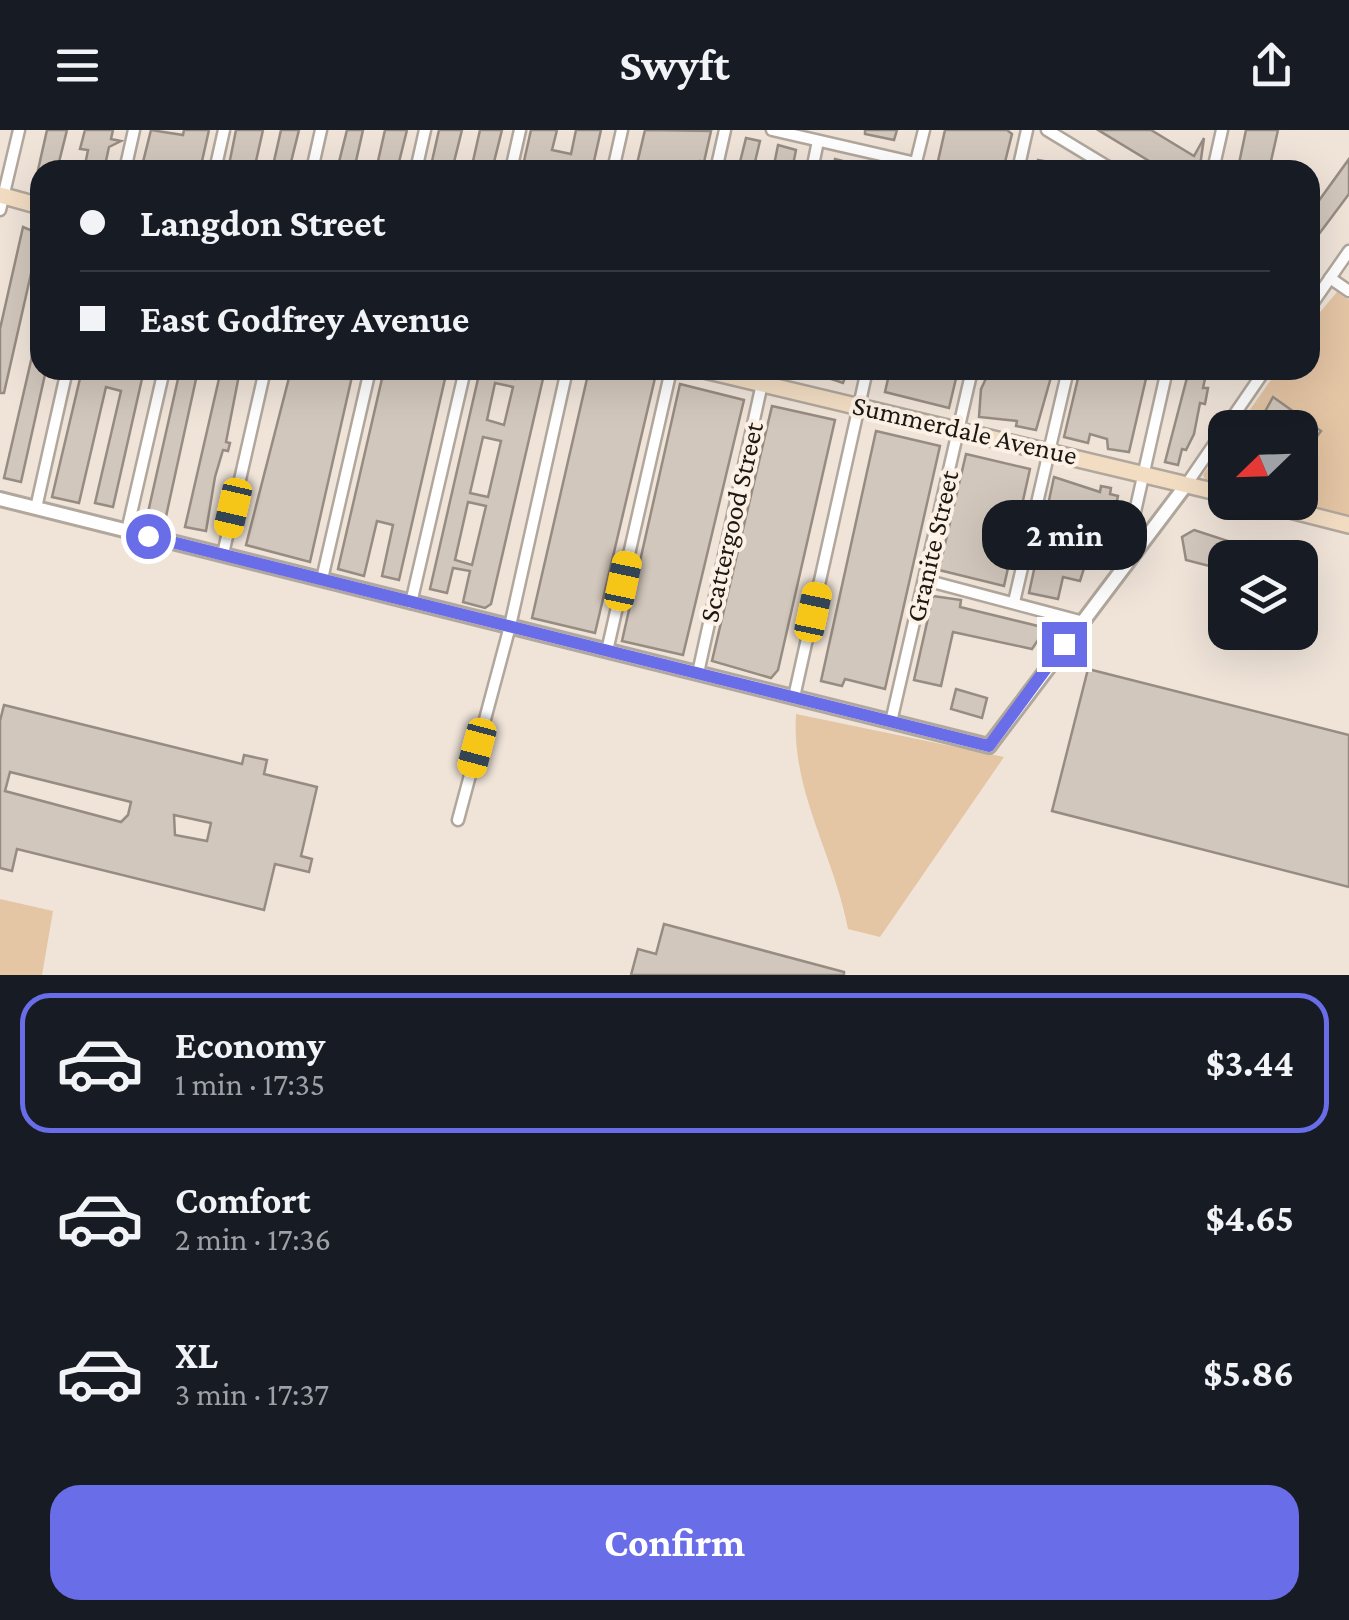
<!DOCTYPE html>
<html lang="en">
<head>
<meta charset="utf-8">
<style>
	body { margin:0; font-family:"Crimson Pro",serif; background:#242831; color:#f1f3f6; height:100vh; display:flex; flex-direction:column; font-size:38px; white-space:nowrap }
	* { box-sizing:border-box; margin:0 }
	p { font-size:32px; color:#9ea1a6 }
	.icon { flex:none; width:55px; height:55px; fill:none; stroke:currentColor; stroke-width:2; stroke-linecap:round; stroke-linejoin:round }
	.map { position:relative; height:845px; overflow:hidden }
	.sheet { display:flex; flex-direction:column; background:#171b24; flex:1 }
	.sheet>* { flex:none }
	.top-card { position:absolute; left:30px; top:30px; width:1290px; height:220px; border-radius:30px; box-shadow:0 10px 40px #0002; display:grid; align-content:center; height:220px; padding:0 50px; background:#171b24 }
	.needle { width:65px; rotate:247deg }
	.buttons { position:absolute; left:1208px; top:280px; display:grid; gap:20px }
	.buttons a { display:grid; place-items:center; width:110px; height:110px; border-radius:20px; background:#171b24; box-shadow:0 10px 40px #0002; font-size:50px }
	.end { position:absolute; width:45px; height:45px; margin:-22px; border:12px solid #696de7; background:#fff; box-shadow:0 0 0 5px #fff }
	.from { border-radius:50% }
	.bubble { position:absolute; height:70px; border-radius:30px; background:#171b24; box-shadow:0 10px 40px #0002; font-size:32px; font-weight:700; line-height:70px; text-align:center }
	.car { position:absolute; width:30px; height:60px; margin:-30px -15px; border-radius:12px; box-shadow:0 0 8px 2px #0007; background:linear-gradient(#f5c518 24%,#345 0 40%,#f5c518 0 76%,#345 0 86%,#f5c518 0) }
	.top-card b { display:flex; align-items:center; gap:35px; height:95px; font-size:38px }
	.top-card b+b { border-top:2px solid #363941 }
	.top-card i { width:25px; height:25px; background:#f1f3f6 }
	ul { padding:18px 0 0; list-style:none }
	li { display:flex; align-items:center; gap:30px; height:140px; margin:0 20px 15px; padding:0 30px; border:5px solid transparent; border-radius:30px }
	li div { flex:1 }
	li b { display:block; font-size:38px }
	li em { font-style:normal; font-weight:700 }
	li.selected { border-color:#696de7 }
	li>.icon { width:90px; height:90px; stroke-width:1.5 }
	.cta { display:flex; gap:20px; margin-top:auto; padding:20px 50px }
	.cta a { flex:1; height:115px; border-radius:30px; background:#696de7; color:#fff; font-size:40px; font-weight:700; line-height:115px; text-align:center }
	header { display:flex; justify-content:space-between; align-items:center; height:130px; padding:0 50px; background:#171b24; font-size:45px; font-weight:700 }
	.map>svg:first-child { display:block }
	.green { fill:#e4c5a4 }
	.building { fill:#d2c7bc; stroke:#978c82; stroke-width:2.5; fill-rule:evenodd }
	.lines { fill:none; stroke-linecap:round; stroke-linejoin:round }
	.minor-casing { stroke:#b1a79c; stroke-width:15 }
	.tertiary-casing { stroke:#b1a79c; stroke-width:18 }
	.secondary-casing { stroke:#b1a79c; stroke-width:20 }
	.minor { stroke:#fff; stroke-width:10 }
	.tertiary { stroke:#fff; stroke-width:12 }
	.secondary { stroke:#f2ddc3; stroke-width:15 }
	.route { stroke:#696de7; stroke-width:12 }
	.labels { text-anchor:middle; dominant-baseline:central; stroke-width:8; stroke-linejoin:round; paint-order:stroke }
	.street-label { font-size:28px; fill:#1c1814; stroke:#fdf1e6 }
</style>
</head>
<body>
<header><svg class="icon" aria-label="menu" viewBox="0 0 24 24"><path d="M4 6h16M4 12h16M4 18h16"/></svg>Swyft<svg class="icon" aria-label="share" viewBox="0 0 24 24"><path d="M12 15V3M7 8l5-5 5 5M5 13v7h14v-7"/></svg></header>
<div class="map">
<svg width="1349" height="845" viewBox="0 0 1349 845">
	<rect width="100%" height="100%" fill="#f0e4d9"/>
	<g class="green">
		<polygon points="1337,162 1349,170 1349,385 1297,373 1300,298 1237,298 1278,240 1310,240 1310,194"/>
		<polygon points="1225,314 1225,354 1205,349 1203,345"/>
		<path d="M796,584L1004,627L880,807L848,799C834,724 791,662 796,584Z"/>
		<polygon points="0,769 53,781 42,845 0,845"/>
	</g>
	<g class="building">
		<polygon points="47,0 67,0 57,40 38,40"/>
		<polygon points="85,0 113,0 111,9 121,11 109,17 104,40 84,40 88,20 80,19"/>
		<polygon points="151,0 183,5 184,0 209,0 200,40 141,40"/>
		<polygon points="236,0 263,0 254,40 228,40"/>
		<polygon points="281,0 299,0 289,40 272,40"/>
		<polygon points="347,0 363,0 354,40 337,40"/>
		<polygon points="385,0 407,0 397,40 376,40"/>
		<polygon points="439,0 462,0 452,40 430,40"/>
		<polygon points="480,0 502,0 492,40 471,40"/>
		<polygon points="531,0 557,0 552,20 571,24 576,0 601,0 592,40 522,40"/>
		<polygon points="645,0 711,1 704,32 700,31 698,40 636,38"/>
		<polygon points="865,0 897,0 894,10 865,4"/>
		<polygon points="945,0 1007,0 1012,4 1003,40 936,40"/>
		<polygon points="1098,0 1151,0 1194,26 1204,8 1200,36 1198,40 1164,40"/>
		<polygon points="1246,0 1278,0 1269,40 1238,38"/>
		<polygon points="746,8 760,11 753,40 738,40"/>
		<polygon points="778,15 796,20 792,40 773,40"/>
		<polygon points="835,29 866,37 866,40 832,40"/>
		<polygon points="1349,29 1349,64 1310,116 1310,83"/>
		<polygon points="1038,30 1072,36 1071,40 1034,40"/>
		<polygon points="23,97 40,104 4,263 0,263 0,199"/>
		<polygon points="36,209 40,209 40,240 46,240 21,352 4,348"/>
		<polygon points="82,240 144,240 113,377 95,373 121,261 106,257 79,373 52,367"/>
		<polygon points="180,240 198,240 165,391 147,387"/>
		<polygon points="221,240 240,240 226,312 230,313 228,321 223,320 215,347 206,401 185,397"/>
		<polygon points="291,240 353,242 310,432 246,415"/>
		<polygon points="384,240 447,240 399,450 382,446 393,395 377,391 364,446 338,439"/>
		<path d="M480,240H498L497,245L515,249L517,240H545L491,474L485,478L463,472L470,441L453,438L447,463L430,459ZM495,253L513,257L504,295L487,290ZM483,307L501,311L488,367L470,363ZM468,372L486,376L472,435L455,430Z"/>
		<polygon points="589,240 635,241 655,248 595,503 532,488"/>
		<polygon points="804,240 848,240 843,253"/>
		<polygon points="890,240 958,240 949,278 885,262"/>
		<polygon points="990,240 1053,240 1036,300 1016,296 1017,291 979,287 981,259"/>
		<polygon points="1080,240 1148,240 1129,322 1108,319 1107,309 1090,304 1088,313 1064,307"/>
		<polygon points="1189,240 1207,240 1203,258 1208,258 1205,274 1200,273 1194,304 1186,320 1182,319 1178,335 1165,332"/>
		<polygon points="680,254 744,270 683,525 622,511"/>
		<polygon points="1273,267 1321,301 1307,320 1300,315 1300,298 1256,298"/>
		<polygon points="772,276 835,290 778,540 771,548 712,531"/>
		<polygon points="876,301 940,316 885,559 845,549 842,556 821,551"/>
		<polygon points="966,324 1030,339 1004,456 939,440"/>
		<path d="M1054,347L1100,362L1101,356L1111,358L1110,364L1118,366L1108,412L1092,434L1086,432L1080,451L1063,447L1058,469L1029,463ZM1075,384L1092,388L1086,415L1069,411Z"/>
		<polygon points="1194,400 1228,411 1221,439 1186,430 1182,407"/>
		<polygon points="933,466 961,470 960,477 1042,497 1040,507 1032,519 953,502 941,556 914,550"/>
		<polygon points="1088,539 1349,605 1349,757 1052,681"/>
		<polygon points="956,559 987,568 982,588 951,579"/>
		<path d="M4,575L242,634L244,625L267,630L264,644L317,657L301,726L312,729L309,742L275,734L264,780L17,719L12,741L0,738V591ZM10,642L131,672L128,685L121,692L5,661ZM174,685L211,693L207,711L175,705Z"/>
		<polygon points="664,794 844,842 844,845 631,845 638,819 656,824"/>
	</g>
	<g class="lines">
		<defs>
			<g id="minor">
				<polyline points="772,0 916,33"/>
				<polyline points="1047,0 1113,40"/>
				<polyline points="125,40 134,0"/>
				<polyline points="215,40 224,0"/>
				<polyline points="312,40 321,0"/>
				<polyline points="416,40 425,0"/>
				<polyline points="511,40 520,0"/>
				<polyline points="613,40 622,0"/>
				<polyline points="716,40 725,0"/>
				<polyline points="812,40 818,11"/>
				<polyline points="914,40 924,0"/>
				<polyline points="1018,40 1027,0"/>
				<polyline points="1213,40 1222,0"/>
				<polyline points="0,80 19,0"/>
				<polyline points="1330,148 1349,161"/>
				<polyline points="1310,177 1349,121"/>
				<polyline points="1186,355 1265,240"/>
				<polyline points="36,378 67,240"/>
				<polyline points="127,401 164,240"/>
				<polyline points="223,424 265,240"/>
				<polyline points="1123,435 1167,240"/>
				<polyline points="322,449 370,240"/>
				<polyline points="925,450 1080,491"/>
				<polyline points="1014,472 1068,240"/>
				<polyline points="411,473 465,240"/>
				<polyline points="607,521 671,240"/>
				<polyline points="698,543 765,240"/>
				<polyline points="794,567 867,240"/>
				<polyline points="891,592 972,240"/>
				<polyline points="458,690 510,496 567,240"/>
			</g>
			<polyline id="tertiary" points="0,369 989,616 1186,355"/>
			<g id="secondary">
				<polyline points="0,65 40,76"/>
				<polyline points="704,240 1225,364"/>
				<polyline points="1258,372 1349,395"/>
			</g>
		</defs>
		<use href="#minor" class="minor-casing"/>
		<use href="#tertiary" class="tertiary-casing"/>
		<use href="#secondary" class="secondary-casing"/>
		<use href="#minor" class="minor"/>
		<use href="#tertiary" class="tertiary"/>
		<use href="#secondary" class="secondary"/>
	</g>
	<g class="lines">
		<polyline class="route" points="148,406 989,616 1064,514"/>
	</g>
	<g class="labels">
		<g class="street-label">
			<text transform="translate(965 300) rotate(13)">Summerdale Avenue</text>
			<text transform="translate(731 392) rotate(-77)">Scattergood Street</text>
			<text transform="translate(932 416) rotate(-77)">Granite Street</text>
		</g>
	</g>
</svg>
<div class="buttons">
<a><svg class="needle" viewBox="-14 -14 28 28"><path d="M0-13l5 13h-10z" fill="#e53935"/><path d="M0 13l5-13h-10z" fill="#9ea1a6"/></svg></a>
<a><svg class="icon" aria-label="layers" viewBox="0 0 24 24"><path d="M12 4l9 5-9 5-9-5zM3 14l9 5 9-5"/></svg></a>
</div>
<i class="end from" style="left:148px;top:406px"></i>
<i class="end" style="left:1064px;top:514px"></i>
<div class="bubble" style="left:982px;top:370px;width:165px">2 min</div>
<i class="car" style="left:233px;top:378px;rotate:193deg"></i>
<i class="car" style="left:623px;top:451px;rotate:12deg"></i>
<i class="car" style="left:813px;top:482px;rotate:12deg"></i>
<i class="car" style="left:477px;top:618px;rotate:195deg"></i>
<div class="top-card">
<b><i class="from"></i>Langdon Street</b>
<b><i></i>East Godfrey Avenue</b>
</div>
</div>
<section class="sheet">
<ul>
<li class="selected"><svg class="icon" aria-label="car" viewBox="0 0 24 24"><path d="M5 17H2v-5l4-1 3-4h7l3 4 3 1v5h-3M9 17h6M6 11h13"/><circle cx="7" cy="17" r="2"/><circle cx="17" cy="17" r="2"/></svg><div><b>Economy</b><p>1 min · 17:35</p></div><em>$3.44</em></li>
<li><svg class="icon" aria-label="car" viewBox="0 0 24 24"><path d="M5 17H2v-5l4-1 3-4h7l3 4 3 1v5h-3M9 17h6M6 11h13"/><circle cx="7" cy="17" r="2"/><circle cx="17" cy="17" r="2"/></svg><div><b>Comfort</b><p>2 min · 17:36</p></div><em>$4.65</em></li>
<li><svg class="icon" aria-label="car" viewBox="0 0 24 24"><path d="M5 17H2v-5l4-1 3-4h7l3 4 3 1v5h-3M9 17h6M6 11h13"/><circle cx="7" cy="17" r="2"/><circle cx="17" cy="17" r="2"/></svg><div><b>XL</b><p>3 min · 17:37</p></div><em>$5.86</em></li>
</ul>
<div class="cta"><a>Confirm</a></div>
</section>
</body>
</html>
